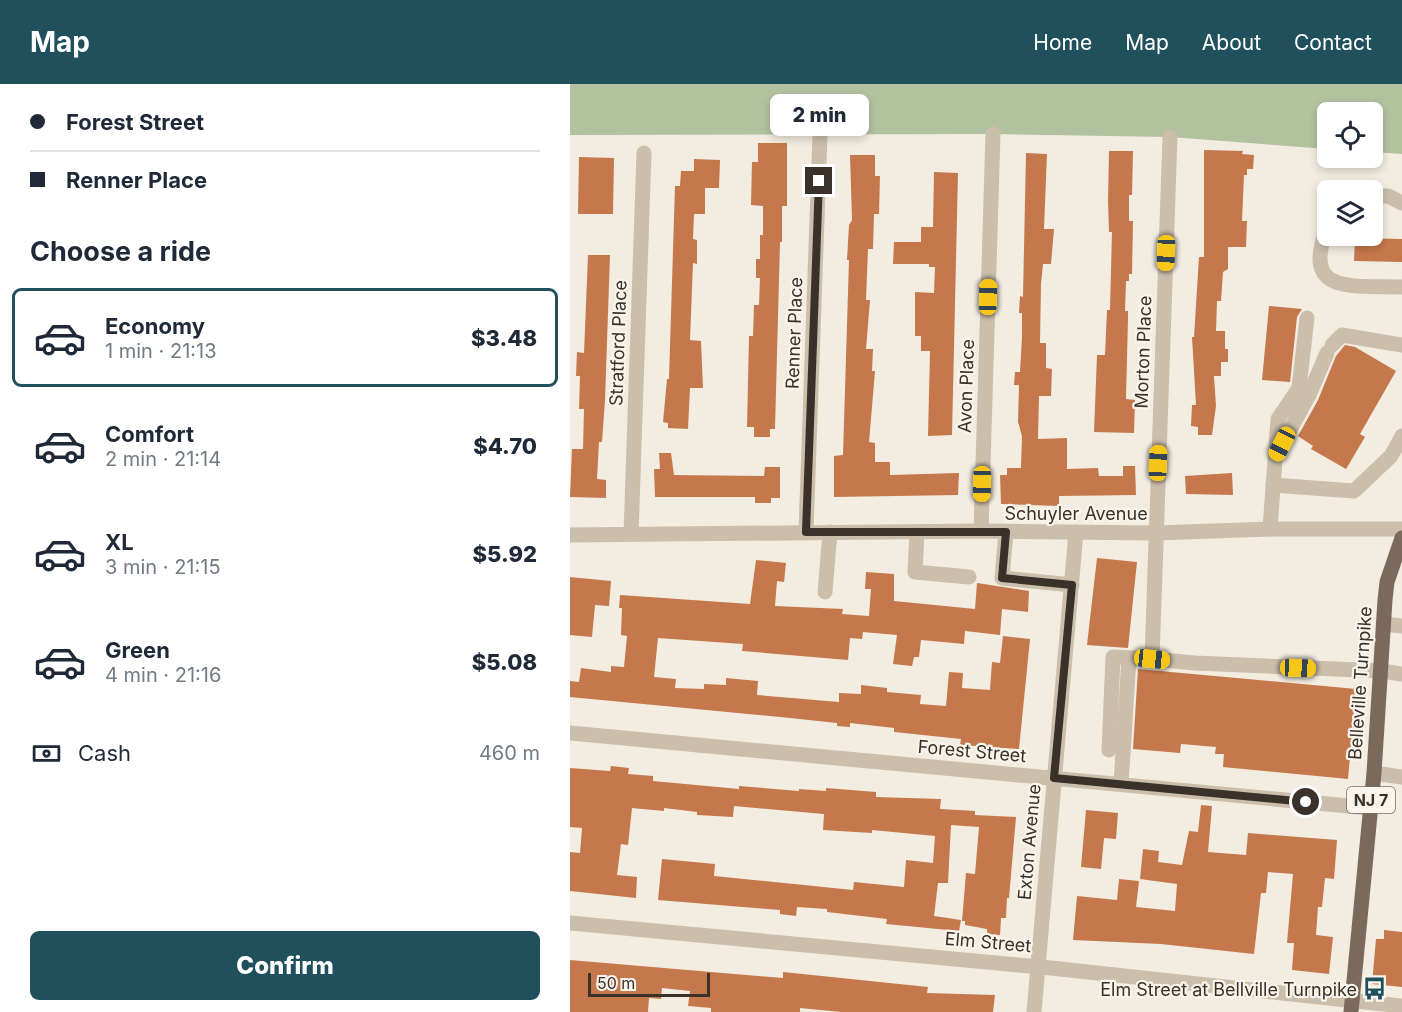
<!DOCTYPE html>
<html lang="en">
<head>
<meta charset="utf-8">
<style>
	body { margin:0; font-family:Inter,sans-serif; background:#f6f6f7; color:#1f2937; height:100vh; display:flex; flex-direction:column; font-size:22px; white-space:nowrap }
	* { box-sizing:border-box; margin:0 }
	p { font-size:20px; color:#747a83 }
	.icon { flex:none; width:33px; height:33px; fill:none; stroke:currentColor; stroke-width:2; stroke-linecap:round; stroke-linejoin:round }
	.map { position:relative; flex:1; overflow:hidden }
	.sheet { display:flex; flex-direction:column; background:#fff; width:570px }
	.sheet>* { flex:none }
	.banner { display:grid; align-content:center; height:132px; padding:0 30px; background:#fff }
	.fabs { position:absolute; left:747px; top:18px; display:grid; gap:12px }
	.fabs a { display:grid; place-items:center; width:66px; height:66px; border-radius:9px; background:#fff; box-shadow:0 3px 9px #0003; font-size:30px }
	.scale { position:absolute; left:18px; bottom:15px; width:122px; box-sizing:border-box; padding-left:6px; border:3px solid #39312a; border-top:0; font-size:16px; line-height:21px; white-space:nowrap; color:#39312a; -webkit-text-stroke:4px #faf5ec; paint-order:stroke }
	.end { position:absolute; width:27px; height:27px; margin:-14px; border:8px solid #39312a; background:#fff; box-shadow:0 0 0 3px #fff }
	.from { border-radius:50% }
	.bubble { position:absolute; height:42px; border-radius:9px; background:#fff; box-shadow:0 3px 9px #0003; font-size:20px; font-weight:800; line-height:42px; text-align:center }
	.car { position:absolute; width:18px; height:36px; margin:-18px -9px; border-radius:8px; box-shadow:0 0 4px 2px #0007; background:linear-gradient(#f5c518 24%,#345 0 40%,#f5c518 0 76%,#345 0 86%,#f5c518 0) }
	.banner b { display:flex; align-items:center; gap:21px; height:57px; font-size:22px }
	.banner b+b { border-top:2px solid #e0e1e3 }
	.banner i { width:15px; height:15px; background:#1f2937 }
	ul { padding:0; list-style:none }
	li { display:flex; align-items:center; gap:18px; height:99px; margin:0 12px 9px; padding:0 18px; border:3px solid transparent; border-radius:9px }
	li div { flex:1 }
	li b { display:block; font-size:22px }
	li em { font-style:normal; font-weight:800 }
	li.active { border-color:#20505b }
	li>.icon { width:54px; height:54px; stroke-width:1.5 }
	h2 { padding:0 30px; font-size:27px; line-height:72px }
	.pay { display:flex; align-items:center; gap:15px; height:66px; padding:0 30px; font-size:22px }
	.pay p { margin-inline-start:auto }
	.button { display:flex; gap:12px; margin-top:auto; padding:12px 30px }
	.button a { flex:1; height:69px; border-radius:9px; background:#20505b; color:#fff; font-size:24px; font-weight:800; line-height:69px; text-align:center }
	header { display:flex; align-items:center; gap:36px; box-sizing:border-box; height:84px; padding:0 30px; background:#20505b; color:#fff }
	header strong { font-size:28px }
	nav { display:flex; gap:33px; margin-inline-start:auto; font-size:21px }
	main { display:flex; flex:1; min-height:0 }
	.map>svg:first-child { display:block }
	.green { fill:#b2c29f }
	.building { fill:#c5784c }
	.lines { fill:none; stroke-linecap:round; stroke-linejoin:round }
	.minor { stroke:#cbbeab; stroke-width:15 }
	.major { stroke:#7b6a5c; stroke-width:15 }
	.route { stroke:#39312a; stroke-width:8 }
	.labels { text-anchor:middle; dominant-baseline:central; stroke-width:4.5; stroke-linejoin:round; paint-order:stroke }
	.shield { fill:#faf5ec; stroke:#736c64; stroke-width:1.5 }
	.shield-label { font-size:16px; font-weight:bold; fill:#39312a }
	.street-label { font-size:18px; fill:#39312a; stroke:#faf5ec }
	.poi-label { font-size:18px; fill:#39312a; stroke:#faf5ec; text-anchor:end }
</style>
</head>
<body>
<header>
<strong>Map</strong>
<nav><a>Home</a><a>Map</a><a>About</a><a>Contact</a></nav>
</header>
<main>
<section class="sheet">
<div class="banner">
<b><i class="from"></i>Forest Street</b>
<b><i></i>Renner Place</b>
</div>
<h2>Choose a ride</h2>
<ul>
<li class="active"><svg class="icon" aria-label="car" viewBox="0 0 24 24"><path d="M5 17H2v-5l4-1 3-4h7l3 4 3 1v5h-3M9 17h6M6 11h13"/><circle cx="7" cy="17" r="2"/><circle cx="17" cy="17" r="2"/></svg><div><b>Economy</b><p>1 min · 21:13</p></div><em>$3.48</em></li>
<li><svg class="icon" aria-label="car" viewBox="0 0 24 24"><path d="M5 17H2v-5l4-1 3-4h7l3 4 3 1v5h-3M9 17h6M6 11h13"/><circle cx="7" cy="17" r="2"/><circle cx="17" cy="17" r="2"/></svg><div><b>Comfort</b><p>2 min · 21:14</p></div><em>$4.70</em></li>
<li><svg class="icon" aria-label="car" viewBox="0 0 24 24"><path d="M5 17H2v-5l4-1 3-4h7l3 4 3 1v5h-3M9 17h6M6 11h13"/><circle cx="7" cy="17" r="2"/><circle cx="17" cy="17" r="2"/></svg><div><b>XL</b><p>3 min · 21:15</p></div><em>$5.92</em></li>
<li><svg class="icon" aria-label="car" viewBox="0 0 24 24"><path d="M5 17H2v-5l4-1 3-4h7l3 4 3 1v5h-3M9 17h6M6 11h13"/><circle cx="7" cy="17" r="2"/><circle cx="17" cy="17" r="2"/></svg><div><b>Green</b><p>4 min · 21:16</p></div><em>$5.08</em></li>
</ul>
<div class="pay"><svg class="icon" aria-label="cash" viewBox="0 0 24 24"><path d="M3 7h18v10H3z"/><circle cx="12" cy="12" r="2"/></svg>Cash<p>460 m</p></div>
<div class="button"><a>Confirm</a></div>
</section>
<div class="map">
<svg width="832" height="928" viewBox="0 0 832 928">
	<rect width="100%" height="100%" fill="#f3ece0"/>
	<polygon class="green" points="0,0 832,0 832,70 803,68 802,28 758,28 757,65 600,53 423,50 0,51"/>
	<g class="building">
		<polygon points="188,59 217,59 217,122 212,122 212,158 210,158 205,345 200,345 200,353 184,353 184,343 177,343 179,252 183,252 184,221 189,221 190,194 186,194 186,175 190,175 190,151 193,151 193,122 181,121 182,78 188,78"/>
		<polygon points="634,66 673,67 672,70 684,71 683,85 677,85 677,91 674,91 672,137 677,137 676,163 658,163 658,185 653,188 651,217 647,217 646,247 655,247 655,265 658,265 658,278 651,278 651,292 644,292 646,322 642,351 628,351 628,343 621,342 622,321 626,321 622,253 624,253 629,173 634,173"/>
		<polygon points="539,67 563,67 562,111 559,111 559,137 563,137 562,190 559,190 559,197 556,197 555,227 558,227 558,235 556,315 565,316 564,349 524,348 527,271 535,271 537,226 540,226 542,148 539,148 538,117"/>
		<polygon points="456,69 477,70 474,145 484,145 481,180 473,180 471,200 470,259 476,259 476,284 482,285 481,312 469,312 468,355 497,354 497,385 528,384 529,392 553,392 553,382 565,382 566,411 489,412 489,422 431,420 430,391 437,391 437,384 451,384 452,352 448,338 449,301 444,301 445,288 450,288 452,253 452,229 449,229 450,212 453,213"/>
		<polygon points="280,71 305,71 305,92 310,92 309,130 304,130 303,165 298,165 296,216 300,216 296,265 303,265 302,287 305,287 299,358 305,359 305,378 320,378 320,391 389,389 388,411 264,413 264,372 273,371 279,176 277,176 279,141 282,136"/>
		<polygon points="9,73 44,74 43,130 8,130"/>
		<polygon points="124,75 150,76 149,104 135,104 135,130 124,130 123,155 127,156 127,180 123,179 120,256 131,257 133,304 120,304 118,345 98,344 98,339 93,338 97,295 99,295 105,102 110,102 111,87 124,87"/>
		<polygon points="364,88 388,89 382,351 358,352 360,267 351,267 351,252 345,252 345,208 364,209 365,183 359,183 359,180 323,180 324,158 351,158 351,143 363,143"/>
		<polygon points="785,154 832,155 832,178 784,177"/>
		<polygon points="18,171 40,171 35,316 32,358 29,358 27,395 36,396 36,414 0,413 2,365 13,365 14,325 9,325 10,292 6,292 7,268 14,269"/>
		<polygon points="699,222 732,225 727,233 720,298 692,296"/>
		<polygon points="775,261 785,263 826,287 790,350 795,353 776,385 741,365 743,362 728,352 748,316 766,272"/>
		<polygon points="89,369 101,369 104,391 194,392 195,383 210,383 210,414 201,414 201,419 185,419 185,413 85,413 84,385 90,385"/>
		<polygon points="662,389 663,411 616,410 615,392"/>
		<polygon points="527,474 567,478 558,564 517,561"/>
		<polygon points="186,476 216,479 214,498 207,497 205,522 273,525 272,530 299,532 301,505 295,505 296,488 324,490 324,517 405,525 407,499 459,507 458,528 432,525 430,551 395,547 394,560 351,556 349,573 344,573 342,582 323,580 327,551 293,548 292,555 280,554 278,576 172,567 173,560 88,554 84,593 106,595 105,604 134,605 134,600 156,601 156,594 188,597 187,611 269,618 269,609 291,610 291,601 317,604 317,608 351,611 350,620 376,622 379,588 393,589 392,604 420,606 422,578 430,579 433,552 460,555 449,665 390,661 391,655 324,648 324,644 280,639 280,643 267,642 267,639 220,634 0,613 0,597 9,598 11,584 41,588 41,582 54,583 57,552 51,551 52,524 49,524 50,511 180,520"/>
		<polygon points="0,493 41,497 39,522 25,521 22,553 0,551"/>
		<polygon points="568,585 786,605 778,695 653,683 654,670 645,670 646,663 611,660 610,669 563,665"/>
		<polygon points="41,682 59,684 58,690 83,692 83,697 169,705 169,702 229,707 229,705 256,707 256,704 306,708 306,713 371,715 370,725 405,727 405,731 446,733 439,814 437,814 436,834 431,834 430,851 417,850 417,845 395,841 395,837 392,837 396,789 405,790 409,743 381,741 378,799 368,799 364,832 391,836 389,847 316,840 317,835 257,828 257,825 227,823 226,832 210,830 210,826 88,816 92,775 145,780 144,792 283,806 284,798 334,803 336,776 363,779 365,752 302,746 302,749 253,746 254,730 164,722 163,733 127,731 127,728 94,724 94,727 62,724 58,761 51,760 47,791 67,793 66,814 0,807 0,768 10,769 12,744 0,743 0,684 40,687"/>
		<polygon points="631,721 642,722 638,768 676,771 678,749 767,756 764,795 755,794 752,823 748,823 746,851 763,853 759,890 722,886 724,859 717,859 723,790 698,788 696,809 691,809 684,870 591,860 503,856 507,812 547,816 549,795 569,797 566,823 605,827 607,800 570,795 573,765 589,767 588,778 612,781 619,747 628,748"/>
		<polygon points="516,726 548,729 546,755 534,754 531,785 511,783"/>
		<polygon points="814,846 832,848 832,903 802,900 806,855 814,855"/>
		<polygon points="0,876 213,894 213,888 358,903 357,909 425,911 423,928 271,928 230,924 230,928 141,928 141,924 118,922 120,907 92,904 91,915 79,914 78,928 0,928"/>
	</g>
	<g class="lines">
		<g class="minor">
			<polyline points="802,112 818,112 832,119"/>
			<path d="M758,142C729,212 783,201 832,203"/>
			<polyline points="762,261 772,251 832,261"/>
			<polyline points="708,368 739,311 757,269"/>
			<polyline points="703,401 784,407 821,372 832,352"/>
			<polyline points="700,445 708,335 729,304 737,234"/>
			<polyline points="411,447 423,50"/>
			<polyline points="236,448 250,50"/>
			<polyline points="347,448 345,488 399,493"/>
			<polyline points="436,448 432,494 502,501"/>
			<polyline points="61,450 74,69"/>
			<polyline points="0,451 411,447 586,449 700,445 832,445"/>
			<polyline points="255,508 260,448"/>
			<polyline points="814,540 832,542"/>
			<polyline points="582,575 625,579 812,587 832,590"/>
			<polyline points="0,649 800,724"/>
			<polyline points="539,666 543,573 582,575 600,53"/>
			<polyline points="804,689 832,693"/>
			<polyline points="551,700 559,574"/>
			<polyline points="0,839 481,884 832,922"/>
			<polyline points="464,928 506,448"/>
		</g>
		<polyline class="major" points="781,928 804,689 815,516 817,498 832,454"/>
	</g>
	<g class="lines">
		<polyline class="route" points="249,97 236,448 436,448 432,494 502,501 484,694 736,718"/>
	</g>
	<defs>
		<symbol id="bus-bare" viewBox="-9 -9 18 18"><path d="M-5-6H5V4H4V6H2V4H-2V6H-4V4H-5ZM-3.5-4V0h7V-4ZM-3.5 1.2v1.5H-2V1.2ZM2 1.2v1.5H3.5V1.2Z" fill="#20505b" stroke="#faf5ec" stroke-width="2.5" paint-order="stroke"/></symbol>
	</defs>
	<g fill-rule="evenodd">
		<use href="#bus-bare" x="788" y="888" width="33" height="33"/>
	</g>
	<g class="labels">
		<rect class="shield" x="777" y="703" width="48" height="26" rx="4.5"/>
		<g class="shield-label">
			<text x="801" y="716">NJ 7</text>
		</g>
		<g class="street-label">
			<text transform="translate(224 249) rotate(-88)">Renner Place</text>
			<text transform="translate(48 259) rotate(-88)">Stratford Place</text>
			<text transform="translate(573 268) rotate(-88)">Morton Place</text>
			<text transform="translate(396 302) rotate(-88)">Avon Place</text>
			<text x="506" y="429">Schuyler Avenue</text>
			<text transform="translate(790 599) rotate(-86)">Belleville Turnpike</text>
			<text transform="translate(402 667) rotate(5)">Forest Street</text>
			<text transform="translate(459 758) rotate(-85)">Exton Avenue</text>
			<text transform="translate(418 858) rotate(5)">Elm Street</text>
		</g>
		<g class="poi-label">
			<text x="787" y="905">Elm Street at Bellville Turnpike</text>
		</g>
	</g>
</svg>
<div class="fabs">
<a><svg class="icon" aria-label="locate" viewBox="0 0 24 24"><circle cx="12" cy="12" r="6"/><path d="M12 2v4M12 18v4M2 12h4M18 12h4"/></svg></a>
<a><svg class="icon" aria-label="layers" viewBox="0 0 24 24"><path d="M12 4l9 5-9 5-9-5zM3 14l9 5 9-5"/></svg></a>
</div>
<div class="scale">50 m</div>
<i class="end from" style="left:736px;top:718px"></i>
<i class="end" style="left:249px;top:97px"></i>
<div class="bubble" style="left:200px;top:10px;width:99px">2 min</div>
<i class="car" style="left:596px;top:169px;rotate:182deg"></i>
<i class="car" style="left:418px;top:213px;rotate:1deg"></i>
<i class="car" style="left:712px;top:360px;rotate:207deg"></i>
<i class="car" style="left:588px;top:379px;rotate:2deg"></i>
<i class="car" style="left:412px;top:400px;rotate:181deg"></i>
<i class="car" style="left:582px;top:575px;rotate:96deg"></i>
<i class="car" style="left:728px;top:584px;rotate:92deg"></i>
</div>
</main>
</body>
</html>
